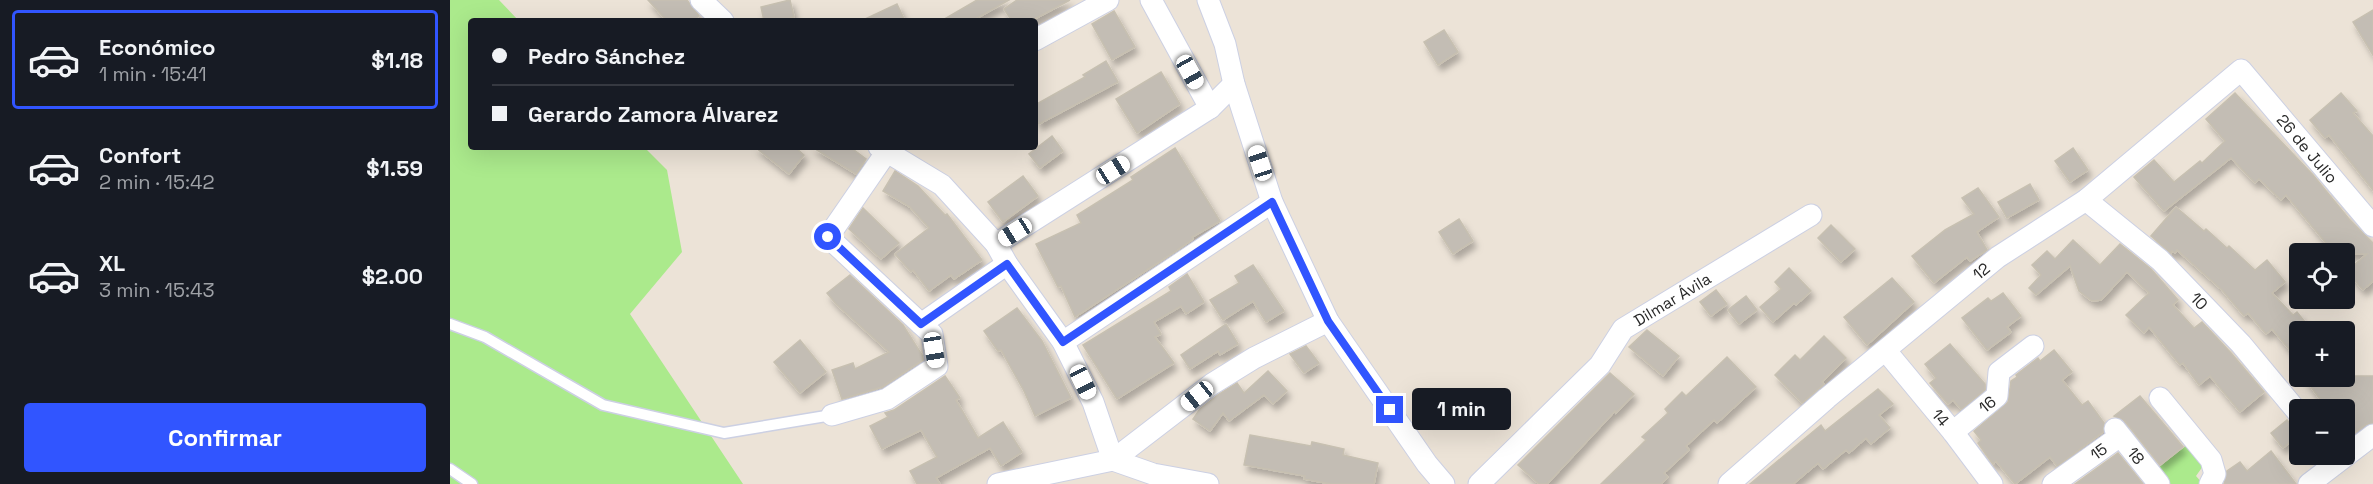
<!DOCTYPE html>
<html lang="es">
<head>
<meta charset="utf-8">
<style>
	body { margin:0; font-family:"Space Grotesk",sans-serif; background:#20242c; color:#f1f3f6; height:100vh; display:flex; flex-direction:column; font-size:22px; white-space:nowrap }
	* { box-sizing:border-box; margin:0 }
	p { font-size:20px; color:#9ea1a6 }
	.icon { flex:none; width:33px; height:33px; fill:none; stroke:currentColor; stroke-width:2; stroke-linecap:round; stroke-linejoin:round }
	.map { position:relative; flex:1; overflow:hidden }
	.side { display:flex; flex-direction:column; background:#171b24; width:450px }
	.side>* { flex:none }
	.hud { position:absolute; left:18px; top:18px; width:570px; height:132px; border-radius:6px; box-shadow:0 6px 24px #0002; display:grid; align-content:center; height:132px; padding:0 24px; background:#171b24 }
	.buttons { position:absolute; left:1839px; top:243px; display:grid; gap:12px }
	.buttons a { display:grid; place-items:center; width:66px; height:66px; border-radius:6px; background:#171b24; box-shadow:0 6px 24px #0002; font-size:30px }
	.end { position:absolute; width:27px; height:27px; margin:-14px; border:8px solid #3155ff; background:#fff; box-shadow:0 0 0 3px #fff }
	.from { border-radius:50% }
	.bubble { position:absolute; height:42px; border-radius:6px; background:#171b24; box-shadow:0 6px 24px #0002; font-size:20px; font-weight:700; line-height:42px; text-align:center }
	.car { position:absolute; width:18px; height:36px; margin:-18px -9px; border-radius:8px; box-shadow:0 0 4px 2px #0007; background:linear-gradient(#fff 24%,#345 0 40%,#fff 0 76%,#345 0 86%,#fff 0) }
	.hud b { display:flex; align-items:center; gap:21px; height:57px; font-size:22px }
	.hud b+b { border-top:2px solid #363941 }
	.hud i { width:15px; height:15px; background:#f1f3f6 }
	ul { padding:10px 0 0; list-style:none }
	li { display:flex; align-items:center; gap:18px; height:99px; margin:0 12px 9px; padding:0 12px; border:3px solid transparent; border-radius:6px }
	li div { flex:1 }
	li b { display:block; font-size:22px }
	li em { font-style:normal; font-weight:700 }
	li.current { border-color:#3155ff }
	li>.icon { width:54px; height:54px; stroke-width:1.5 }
	.action { display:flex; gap:12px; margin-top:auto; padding:12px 24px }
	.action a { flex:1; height:69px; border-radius:6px; background:#3155ff; color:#fff; font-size:24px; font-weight:700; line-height:69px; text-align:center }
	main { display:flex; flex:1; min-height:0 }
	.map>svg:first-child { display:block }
	.green { fill:#abea8c }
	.building { fill:#c3bdb4; stroke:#c7c0b1; stroke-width:1.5; filter:url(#shadow) }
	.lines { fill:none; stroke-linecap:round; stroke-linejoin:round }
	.service-casing { stroke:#ccd0e3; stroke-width:13 }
	.minor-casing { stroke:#ccd0e3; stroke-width:23 }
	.service { stroke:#fff; stroke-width:10 }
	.minor { stroke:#fff; stroke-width:21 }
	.route { stroke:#3155ff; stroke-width:8 }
	.labels { text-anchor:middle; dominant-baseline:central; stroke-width:6; stroke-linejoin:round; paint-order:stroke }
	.street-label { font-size:16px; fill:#282828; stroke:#fff }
</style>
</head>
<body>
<main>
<section class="side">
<ul>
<li class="current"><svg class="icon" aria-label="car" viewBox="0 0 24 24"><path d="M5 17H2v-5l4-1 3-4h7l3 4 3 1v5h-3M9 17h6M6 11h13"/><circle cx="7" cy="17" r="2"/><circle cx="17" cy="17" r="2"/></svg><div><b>Económico</b><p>1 min · 15:41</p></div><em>$1.18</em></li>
<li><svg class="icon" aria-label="car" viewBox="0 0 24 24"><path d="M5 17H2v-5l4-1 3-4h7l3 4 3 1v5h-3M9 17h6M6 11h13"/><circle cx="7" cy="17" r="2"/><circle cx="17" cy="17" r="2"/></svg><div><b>Confort</b><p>2 min · 15:42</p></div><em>$1.59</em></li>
<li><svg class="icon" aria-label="car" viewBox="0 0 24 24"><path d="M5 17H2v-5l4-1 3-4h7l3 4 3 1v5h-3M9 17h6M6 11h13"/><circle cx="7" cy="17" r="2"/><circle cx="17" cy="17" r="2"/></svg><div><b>XL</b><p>3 min · 15:43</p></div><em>$2.00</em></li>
</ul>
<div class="action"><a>Confirmar</a></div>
</section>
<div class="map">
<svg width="1923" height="484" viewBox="0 0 1923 484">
	<defs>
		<filter id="shadow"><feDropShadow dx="3.5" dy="6" stdDeviation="3" flood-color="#0004"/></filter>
	</defs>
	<rect width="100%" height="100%" fill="#ece3d7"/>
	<g class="green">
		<polygon points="0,0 49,0 69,21 21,21 21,147 194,147 217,170 232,252 180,314 293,484 0,484"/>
		<polygon points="1737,445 1753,466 1746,476 1753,484 1718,484 1707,469"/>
	</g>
	<g class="building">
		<polygon points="198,0 237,0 249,16 243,21 217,21"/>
		<polygon points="340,0 344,17 329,21 314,21 311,7"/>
		<polygon points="527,0 559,0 522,21 491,21"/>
		<polygon points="567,0 620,0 581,21 562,21 554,9"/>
		<polygon points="447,4 455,21 411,21"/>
		<polygon points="1923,10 1923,55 1903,22"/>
		<polygon points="664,11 685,47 662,60 642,24"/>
		<polygon points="994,30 1008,52 988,65 974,42"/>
		<polygon points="656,61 668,82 589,124 585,116 585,105 635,77 633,75"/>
		<polygon points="711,72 730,104 687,133 666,99"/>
		<polygon points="1785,93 1863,175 1899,219 1923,243 1923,281 1913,290 1897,271 1917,254 1885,254 1836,195 1831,200 1809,179 1805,183 1781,158 1714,211 1684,177 1704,160 1724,182 1750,161 1752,163 1775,141 1756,119"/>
		<polygon points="1891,93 1907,111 1903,113 1923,136 1923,190 1879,135 1875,138 1860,120"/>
		<polygon points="602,136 613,151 590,168 579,154"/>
		<polygon points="305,147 345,147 354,155 339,174"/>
		<polygon points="362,147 400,147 416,159 406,174"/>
		<polygon points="725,148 770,221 742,237 743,239 723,253 625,317 611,286 608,287 586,244 631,223 627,215 683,180 681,177"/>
		<polygon points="1623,148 1638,170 1620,182 1605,161"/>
		<polygon points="445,171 468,186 495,215 497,214 532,260 504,279 501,275 479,291 463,270 461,272 445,254 479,228 460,207 433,191"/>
		<polygon points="573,176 588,196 553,222 538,202"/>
		<polygon points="1580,184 1589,200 1557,218 1548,202"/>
		<polygon points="1528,188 1549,217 1527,232 1537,250 1520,261 1517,257 1484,283 1462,256 1495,230 1524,214 1512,198"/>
		<polygon points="1726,207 1754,231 1756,229 1777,248 1779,246 1805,270 1817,260 1835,282 1822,293 1843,315 1847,312 1863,332 1850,332 1850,362 1822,329 1816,334 1798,313 1794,316 1772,290 1727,250 1725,253 1722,251 1721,253 1701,236"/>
		<polygon points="413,208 449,243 431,259 399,229"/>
		<polygon points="1009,219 1023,241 1003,254 989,232"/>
		<polygon points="1381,225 1405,249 1391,262 1368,238"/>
		<polygon points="1623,240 1650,265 1670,244 1701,269 1728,300 1723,305 1744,328 1752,322 1781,353 1814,392 1790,412 1760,376 1749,385 1733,363 1730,365 1699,327 1694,333 1676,315 1699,293 1677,272 1651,300 1642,301 1629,291 1620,266 1586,295 1579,288 1591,275 1582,265 1597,251 1605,259"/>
		<polygon points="803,265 834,311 816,322 803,301 773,320 760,300 789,283 785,276"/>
		<polygon points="1339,268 1361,291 1346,305 1344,303 1323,322 1310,307 1331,289 1325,282"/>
		<polygon points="737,274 754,302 736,314 731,306 704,322 711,334 705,337 724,363 667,399 633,345 721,291 719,287"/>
		<polygon points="400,275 453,325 472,355 473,360 432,387 392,399 382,370 403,363 405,369 439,352 386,304 377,293"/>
		<polygon points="1442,278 1464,302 1417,345 1394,317"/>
		<polygon points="1266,290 1277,304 1261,316 1250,302"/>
		<polygon points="1553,293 1571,316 1557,327 1561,332 1537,350 1512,318 1538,298 1541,301"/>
		<polygon points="1296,296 1307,310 1289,324 1278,310"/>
		<polygon points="567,308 592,341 621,398 585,416 574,391 551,350 548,351 534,331"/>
		<polygon points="776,324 788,344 770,355 768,351 740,369 731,355"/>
		<polygon points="1197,330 1229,356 1213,376 1179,347"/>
		<polygon points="1374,336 1396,358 1372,382 1374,384 1352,403 1325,375 1345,355 1350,360"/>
		<polygon points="350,340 376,372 350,393 324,362"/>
		<polygon points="1500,344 1535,384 1535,390 1511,409 1503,400 1498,404 1480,383 1486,378 1475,364"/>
		<polygon points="856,346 869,363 854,373 840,354"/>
		<polygon points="1604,350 1622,372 1612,380 1632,405 1638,401 1654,423 1653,432 1607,466 1600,457 1565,484 1546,461 1543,464 1528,443 1531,440 1524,431 1558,402 1561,381 1567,377 1566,375 1588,358 1590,361"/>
		<polygon points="1277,357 1306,387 1267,423 1264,420 1236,446 1239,450 1214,473 1218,477 1211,484 1151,484 1196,440 1192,437 1218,413 1215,409 1232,392 1236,396"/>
		<polygon points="818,371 837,391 823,404 814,395 779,421 773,413 760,431 743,419 750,409 769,394 787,383 794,393"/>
		<polygon points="1160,373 1184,394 1166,413 1165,411 1097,484 1089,484 1068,465"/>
		<polygon points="495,376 510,398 506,400 528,438 553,422 572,452 551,466 540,448 486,478 490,484 467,484 460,471 487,457 471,430 432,449 420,426 438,417 435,413 444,410"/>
		<polygon points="1853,376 1923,376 1923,423 1915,425 1894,441 1894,410 1878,410"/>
		<polygon points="1428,389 1443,404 1429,415 1440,428 1421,444 1416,438 1399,453 1396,450 1373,469 1368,463 1343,484 1300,484 1371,425 1375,431"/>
		<polygon points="1690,396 1733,447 1710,465 1675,421 1664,416"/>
		<polygon points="1837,420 1850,434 1833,448 1821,433"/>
		<polygon points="800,435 861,446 862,442 894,449 893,455 928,463 924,484 881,484 854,479 855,476 794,465"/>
		<polygon points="1821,451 1846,484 1774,484 1777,471 1790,462 1797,471"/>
		<polygon points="1668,453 1693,484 1625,484"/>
	</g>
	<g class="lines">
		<defs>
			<g id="service">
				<polyline points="0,324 35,337 153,405 274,433 382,415"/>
				<polyline points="0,469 22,484"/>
			</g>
			<g id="minor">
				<polyline points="251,0 273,21"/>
				<polyline points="701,0 760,108"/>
				<polyline points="758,0 775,44 784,84 822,202 878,321 977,464 994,484"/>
				<polyline points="585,40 658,0"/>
				<polyline points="429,147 492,185 546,244 557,264 613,342 643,402 663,460 703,474 758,484"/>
				<polyline points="440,147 378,237 471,324"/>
				<path id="s1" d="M1636,200L1710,260L1791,344L1850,415"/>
				<polyline points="546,244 760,108 784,84"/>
				<polyline points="613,342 822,202"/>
				<path id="s2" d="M1436,351L1503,432L1542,484"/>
				<polyline points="1710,398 1761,460 1765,474 1760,484"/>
				<polyline points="382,415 437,399 487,366 482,334 471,324 557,264"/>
				<path id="s3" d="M1665,429L1709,484"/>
				<path id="s4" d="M1503,432L1547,396L1549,372L1583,346"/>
				<polyline points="548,484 663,460 762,384 804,358 878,321"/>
				<path id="s5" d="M1029,484L1150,365L1173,329L1361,215"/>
				<path id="s6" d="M1279,484L1377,398L1548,257L1636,200L1791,70L1923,226"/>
				<path id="s7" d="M1603,484L1663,441"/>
				<polyline points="1859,484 1923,435"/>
			</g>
		</defs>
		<use href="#service" class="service-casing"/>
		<use href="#minor" class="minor-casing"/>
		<use href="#service" class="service"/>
		<use href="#minor" class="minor"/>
	</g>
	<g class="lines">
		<polyline class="route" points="378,237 471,324 557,264 613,342 822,202 878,321 940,410"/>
	</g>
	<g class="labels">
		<g class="street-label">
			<text stroke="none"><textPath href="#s6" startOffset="762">26 de Julio</textPath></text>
			<text stroke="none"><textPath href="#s6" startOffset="330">12</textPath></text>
			<text stroke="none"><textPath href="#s5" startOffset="270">Dilmar Ávila</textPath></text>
			<text stroke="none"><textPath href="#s1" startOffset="152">10</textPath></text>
			<text stroke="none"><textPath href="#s4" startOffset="44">16</textPath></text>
			<text stroke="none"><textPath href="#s2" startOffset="86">14</textPath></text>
			<text stroke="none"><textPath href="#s7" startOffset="56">15</textPath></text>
			<text stroke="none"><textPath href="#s3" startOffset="34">18</textPath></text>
		</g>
	</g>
</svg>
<div class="buttons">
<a><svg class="icon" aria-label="locate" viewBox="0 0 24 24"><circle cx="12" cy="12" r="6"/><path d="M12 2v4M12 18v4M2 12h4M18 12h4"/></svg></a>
<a>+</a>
<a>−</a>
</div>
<i class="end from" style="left:378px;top:237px"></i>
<i class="end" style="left:940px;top:410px"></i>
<div class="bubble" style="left:962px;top:388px;width:99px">1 min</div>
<i class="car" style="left:740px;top:72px;rotate:151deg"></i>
<i class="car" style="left:810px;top:163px;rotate:342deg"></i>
<i class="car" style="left:663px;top:170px;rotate:58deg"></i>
<i class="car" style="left:565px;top:232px;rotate:238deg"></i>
<i class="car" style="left:484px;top:350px;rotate:171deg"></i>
<i class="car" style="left:633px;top:382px;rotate:154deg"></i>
<i class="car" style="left:747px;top:396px;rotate:231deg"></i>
<div class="hud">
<b><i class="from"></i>Pedro Sánchez</b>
<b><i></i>Gerardo Zamora Álvarez</b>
</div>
</div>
</main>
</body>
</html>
